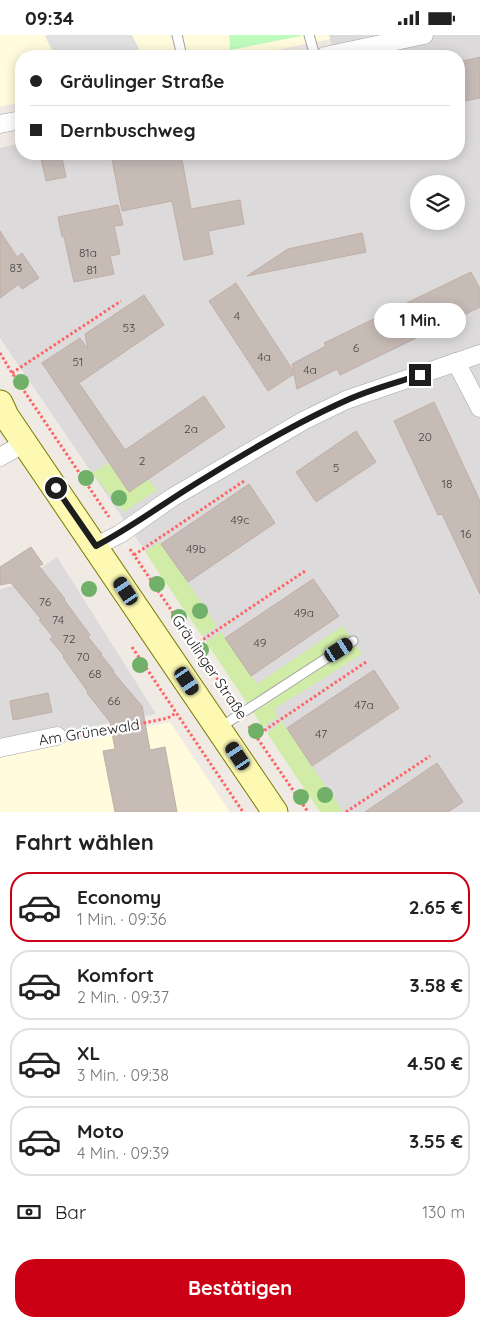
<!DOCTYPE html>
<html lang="de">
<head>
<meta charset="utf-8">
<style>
	body { margin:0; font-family:Quicksand,sans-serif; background:#f2f2f2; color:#222; height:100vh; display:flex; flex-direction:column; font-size:19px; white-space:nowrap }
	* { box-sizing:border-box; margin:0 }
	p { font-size:16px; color:#767676 }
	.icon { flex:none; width:28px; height:28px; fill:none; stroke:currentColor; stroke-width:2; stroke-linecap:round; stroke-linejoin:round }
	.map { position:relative; height:777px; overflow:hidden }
	.side { display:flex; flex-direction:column; background:#fff; flex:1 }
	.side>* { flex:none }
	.hud { position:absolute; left:15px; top:15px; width:450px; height:110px; border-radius:20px; box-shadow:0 2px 12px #0003; display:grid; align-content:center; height:110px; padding:0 15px; background:#fff }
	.buttons { position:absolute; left:410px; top:140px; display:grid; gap:10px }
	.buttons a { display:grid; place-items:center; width:55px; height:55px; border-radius:50%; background:#fff; box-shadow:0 2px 12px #0003; font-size:25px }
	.end { position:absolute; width:22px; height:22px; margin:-11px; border:6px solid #1d1d1d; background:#fff; box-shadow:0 0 0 2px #fff }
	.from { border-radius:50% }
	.bubble { position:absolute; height:35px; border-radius:18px; background:#fff; box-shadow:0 2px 12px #0003; font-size:16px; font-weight:700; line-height:35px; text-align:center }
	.car { position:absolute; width:15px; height:30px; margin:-15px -8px; border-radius:6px; box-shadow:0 0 4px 1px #0007; background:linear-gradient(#222 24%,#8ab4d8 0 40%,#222 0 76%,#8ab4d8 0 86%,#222 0) }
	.hud b { display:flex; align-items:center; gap:18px; height:48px; font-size:19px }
	.hud b+b { border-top:1px solid #e0e0e0 }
	.hud i { width:12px; height:12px; background:#222 }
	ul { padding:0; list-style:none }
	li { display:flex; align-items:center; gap:15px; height:70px; margin:0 10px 8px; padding:0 5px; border:2px solid #e0e0e0; border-radius:20px }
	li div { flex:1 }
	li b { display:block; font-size:19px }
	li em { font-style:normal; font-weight:700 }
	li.on { border-color:#cb0015 }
	li>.icon { width:45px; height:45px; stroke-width:1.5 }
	h2 { padding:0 15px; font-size:22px; line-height:60px }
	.pay { display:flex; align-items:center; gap:12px; height:55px; padding:0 15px; font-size:19px }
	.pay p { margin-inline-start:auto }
	.cta { display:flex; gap:10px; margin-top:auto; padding:10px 15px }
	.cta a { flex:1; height:58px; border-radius:20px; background:#cb0015; color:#fff; font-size:20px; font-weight:700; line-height:58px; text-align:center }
	.status { display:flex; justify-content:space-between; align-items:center; height:35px; padding:0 25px; background:#fff; direction:ltr }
	.status svg { height:14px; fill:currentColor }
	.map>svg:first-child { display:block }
	.residential { fill:#dcdada; fill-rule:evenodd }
	.education { fill:#fffbdc }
	.grass { fill:#d0eca6 }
	.park { fill:#befcbd }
	.parking { fill:#e1e1e1 }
	.building { fill:#c7bbb6; stroke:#c1aea4 }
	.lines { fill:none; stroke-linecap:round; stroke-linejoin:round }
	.lane-casing { stroke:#a4a4a4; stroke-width:11 }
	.street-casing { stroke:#a4a4a4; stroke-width:19 }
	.secondary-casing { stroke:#797900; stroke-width:27 }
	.path { stroke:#ff6464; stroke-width:3; stroke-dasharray:2.5 2.5; stroke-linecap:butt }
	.lane { stroke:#fff; stroke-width:9 }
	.street { stroke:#fff; stroke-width:18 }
	.secondary { stroke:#fdf9b3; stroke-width:25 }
	.tree { fill:#70b069 }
	.route { stroke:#1d1d1d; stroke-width:6 }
	.labels { text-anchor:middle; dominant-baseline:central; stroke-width:4.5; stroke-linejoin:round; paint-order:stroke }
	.number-label { font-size:12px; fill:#484443 }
	.street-label { font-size:15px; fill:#1d1d1d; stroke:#fff }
</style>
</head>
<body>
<div class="status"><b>09:34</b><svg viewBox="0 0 49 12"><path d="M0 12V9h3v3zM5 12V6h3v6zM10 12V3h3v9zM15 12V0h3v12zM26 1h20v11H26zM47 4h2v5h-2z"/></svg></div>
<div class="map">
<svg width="480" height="777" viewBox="0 0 480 777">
	<rect width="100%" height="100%" fill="#efeae3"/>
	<g class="residential">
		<path d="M329,0H480V777H323L0,303V113L21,108V119H459V21H334ZM419,149H456V186H419Z"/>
		<polygon points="57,522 156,679 0,709 0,554 16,550"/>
	</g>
	<g class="education">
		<polygon points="0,0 329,0 330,4 246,21 21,21 21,67 0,72"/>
		<polygon points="170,687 230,777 0,777 0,721"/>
	</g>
	<g class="grass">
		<polygon points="109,428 129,457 148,444 157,455 124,477 92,438"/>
		<polygon points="160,507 217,591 202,601 145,517"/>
		<polygon points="343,591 362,619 274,674 278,682 263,692 206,607 221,597 257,649"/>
		<polygon points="282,687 342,775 340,777 320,777 267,698"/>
	</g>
	<polygon class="park" points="229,0 301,0 301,1 230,15"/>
	<polygon class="parking" points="47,0 132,0 139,14 125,21 55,21 45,1"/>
	<g class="building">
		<polygon points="480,22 480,63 459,67 459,27"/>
		<polygon points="40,119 61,119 66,142 46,146"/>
		<polygon points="111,119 181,119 191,174 240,165 244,189 208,196 213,219 184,225 172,166 122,176"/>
		<polygon points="118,170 123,190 114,191 120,219 110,221 114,239 74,247 64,202 62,202 58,182"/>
		<polygon points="0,196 17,222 22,218 39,243 22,254 19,249 0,263"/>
		<polygon points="362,198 366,217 247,241 288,214"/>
		<polygon points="471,237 480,254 480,272 340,340 337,334 297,354 294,339 268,356 209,266 236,248 294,337 292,329 326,311 324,308"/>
		<polygon points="144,260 164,290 79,348 125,415 204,361 225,392 129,457 42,328 80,303 88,314 85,299"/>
		<polygon points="434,367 480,466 480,559 442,479 438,480 394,386"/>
		<polygon points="356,396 376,427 316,467 296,437"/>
		<polygon points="249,449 275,488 188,547 161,509"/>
		<polygon points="31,512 43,529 39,531 65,564 64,565 90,600 88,602 102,619 101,620 114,636 113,637 142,671 150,715 165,712 177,777 115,777 103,716 115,714 110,687 87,658 88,657 63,622 64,621 50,604 53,602 39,585 41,584 11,548 0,550 0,532"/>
		<polygon points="313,544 339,581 251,641 225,603"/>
		<polygon points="374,635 399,673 312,731 287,693"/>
		<polygon points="48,658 52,677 13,685 10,666"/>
		<polygon points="437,728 463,767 448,777 365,777"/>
	</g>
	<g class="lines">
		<defs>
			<g id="lane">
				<polyline points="177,0 182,21"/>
				<polyline points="309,0 315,21"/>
				<polyline points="219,693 353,606"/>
			</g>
			<g id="street">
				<polyline points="325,21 424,0"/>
				<polyline points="0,89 21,85"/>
				<polyline points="456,327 480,373"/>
				<polyline points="0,422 25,408"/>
				<polyline points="96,511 120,499 173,462 303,386 346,365 480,319"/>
				<polyline points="0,713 57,701"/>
			</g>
			<polyline id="secondary" points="0,368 6,381 275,777"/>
		</defs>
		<use href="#lane" class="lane-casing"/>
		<use href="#street" class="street-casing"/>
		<use href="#secondary" class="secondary-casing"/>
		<g class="path">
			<polyline points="0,318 12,338 109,482"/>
			<polyline points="12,338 121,266"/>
			<polyline points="130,514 233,667"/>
			<polyline points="134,520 244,446"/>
			<polyline points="195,610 305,536"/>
			<polyline points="132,612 243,777"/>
			<polyline points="249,691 308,777"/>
			<polyline points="256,701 366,627"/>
			<polyline points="75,702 168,683 176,678"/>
			<polyline points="346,777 430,721"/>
		</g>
		<use href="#lane" class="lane"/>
		<use href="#street" class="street"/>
		<use href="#secondary" class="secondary"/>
	</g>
	<g class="tree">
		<circle cx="21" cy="347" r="8"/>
		<circle cx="86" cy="443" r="8"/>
		<circle cx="119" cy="463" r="8"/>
		<circle cx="157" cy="549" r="8"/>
		<circle cx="89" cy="554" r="8"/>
		<circle cx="200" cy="576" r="8"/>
		<circle cx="179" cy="582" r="8"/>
		<circle cx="201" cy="615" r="8"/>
		<circle cx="140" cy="630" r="8"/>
		<circle cx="256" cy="696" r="8"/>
		<circle cx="325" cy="760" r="8"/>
		<circle cx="301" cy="762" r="8"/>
	</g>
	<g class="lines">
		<path class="route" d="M56,453L96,511C134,491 168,465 205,443C250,415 296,388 345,366C368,355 395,348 420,340"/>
	</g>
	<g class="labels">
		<g class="number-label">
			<text x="88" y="217">81a</text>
			<text x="16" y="232">83</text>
			<text x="92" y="234">81</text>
			<text x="237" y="280">4</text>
			<text x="129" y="292">53</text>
			<text x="356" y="312">6</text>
			<text x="264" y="321">4a</text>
			<text x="78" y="326">51</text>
			<text x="310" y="334">4a</text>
			<text x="191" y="393">2a</text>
			<text x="425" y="401">20</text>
			<text x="142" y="425">2</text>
			<text x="336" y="432">5</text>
			<text x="447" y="448">18</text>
			<text x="240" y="484">49c</text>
			<text x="466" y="498">16</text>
			<text x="196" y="513">49b</text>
			<text x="45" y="566">76</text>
			<text x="304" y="577">49a</text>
			<text x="58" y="584">74</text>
			<text x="69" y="603">72</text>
			<text x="260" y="607">49</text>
			<text x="83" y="621">70</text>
			<text x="95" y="638">68</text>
			<text x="114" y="665">66</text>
			<text x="364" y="669">47a</text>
			<text x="321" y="698">47</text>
		</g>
		<g class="street-label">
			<text transform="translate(210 632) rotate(56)">Gräulinger Straße</text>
			<text transform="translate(89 697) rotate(-9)">Am Grünewald</text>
		</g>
	</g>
</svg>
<div class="buttons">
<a><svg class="icon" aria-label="layers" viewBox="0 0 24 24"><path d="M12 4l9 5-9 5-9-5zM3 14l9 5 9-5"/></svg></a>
</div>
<i class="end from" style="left:56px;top:453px"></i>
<i class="end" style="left:420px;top:340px"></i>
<div class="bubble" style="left:374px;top:268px;width:92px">1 Min.</div>
<i class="car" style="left:126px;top:556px;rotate:326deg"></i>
<i class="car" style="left:339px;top:615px;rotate:57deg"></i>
<i class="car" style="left:187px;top:646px;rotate:146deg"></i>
<i class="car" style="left:238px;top:721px;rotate:326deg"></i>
<div class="hud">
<b><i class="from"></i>Gräulinger Straße</b>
<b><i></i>Dernbuschweg</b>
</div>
</div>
<section class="side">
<h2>Fahrt wählen</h2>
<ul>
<li class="on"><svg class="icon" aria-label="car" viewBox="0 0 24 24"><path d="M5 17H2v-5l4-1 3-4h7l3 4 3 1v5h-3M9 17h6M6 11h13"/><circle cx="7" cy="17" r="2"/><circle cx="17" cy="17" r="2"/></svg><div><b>Economy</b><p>1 Min. · 09:36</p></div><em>2.65 €</em></li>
<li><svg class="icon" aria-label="car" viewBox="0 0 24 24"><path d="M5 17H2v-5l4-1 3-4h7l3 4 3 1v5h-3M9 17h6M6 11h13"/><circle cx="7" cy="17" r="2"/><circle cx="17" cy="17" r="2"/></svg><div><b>Komfort</b><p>2 Min. · 09:37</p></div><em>3.58 €</em></li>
<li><svg class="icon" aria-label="car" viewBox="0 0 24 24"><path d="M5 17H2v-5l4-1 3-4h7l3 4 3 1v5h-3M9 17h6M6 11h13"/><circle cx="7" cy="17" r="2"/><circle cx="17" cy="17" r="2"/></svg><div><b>XL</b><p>3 Min. · 09:38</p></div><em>4.50 €</em></li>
<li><svg class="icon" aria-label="car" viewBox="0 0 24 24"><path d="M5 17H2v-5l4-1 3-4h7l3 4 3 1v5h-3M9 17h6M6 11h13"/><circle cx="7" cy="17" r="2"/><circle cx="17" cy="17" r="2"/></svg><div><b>Moto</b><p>4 Min. · 09:39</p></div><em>3.55 €</em></li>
</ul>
<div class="pay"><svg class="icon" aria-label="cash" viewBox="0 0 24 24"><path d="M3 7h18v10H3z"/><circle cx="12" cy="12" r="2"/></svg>Bar<p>130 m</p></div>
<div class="cta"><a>Bestätigen</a></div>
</section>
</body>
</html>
